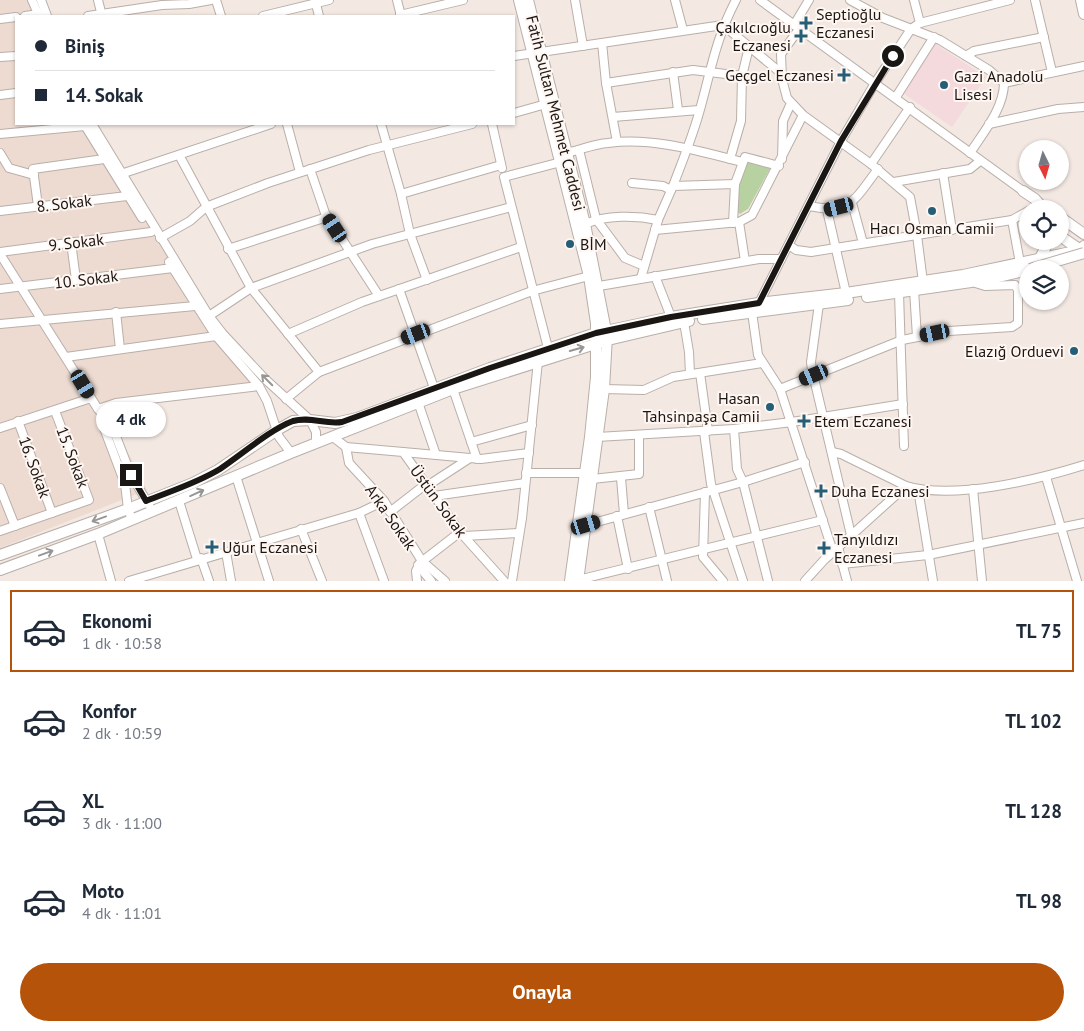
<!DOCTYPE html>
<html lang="tr">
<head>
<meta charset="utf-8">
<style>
	body { margin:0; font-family:"PT Sans",sans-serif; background:#f2f2f3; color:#1f2937; height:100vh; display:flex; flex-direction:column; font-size:19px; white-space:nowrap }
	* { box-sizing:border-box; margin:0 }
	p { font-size:16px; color:#747a83 }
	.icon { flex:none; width:28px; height:28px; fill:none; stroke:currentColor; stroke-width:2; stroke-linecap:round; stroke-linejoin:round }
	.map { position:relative; height:581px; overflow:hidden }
	.side { display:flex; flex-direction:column; background:#fff; flex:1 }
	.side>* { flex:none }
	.top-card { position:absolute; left:15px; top:15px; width:500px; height:110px; border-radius:0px; box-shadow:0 1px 4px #0004; display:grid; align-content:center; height:110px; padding:0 20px; background:#fff }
	.needle { width:32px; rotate:175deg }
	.tools { position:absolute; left:1019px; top:140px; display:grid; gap:10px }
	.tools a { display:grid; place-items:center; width:50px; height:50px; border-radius:50%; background:#fff; box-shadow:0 1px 4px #0004; font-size:25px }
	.end { position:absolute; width:22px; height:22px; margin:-11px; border:6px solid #1a1614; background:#fff; box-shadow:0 0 0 2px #fff }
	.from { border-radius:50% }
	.bubble { position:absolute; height:35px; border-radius:18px; background:#fff; box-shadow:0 1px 4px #0004; font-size:16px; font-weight:600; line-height:35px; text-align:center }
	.car { position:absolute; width:15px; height:30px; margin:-15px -8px; border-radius:6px; box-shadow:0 0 4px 1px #0007; background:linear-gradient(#222 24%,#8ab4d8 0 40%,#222 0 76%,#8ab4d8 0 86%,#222 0) }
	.top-card b { display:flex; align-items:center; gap:18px; height:48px; font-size:19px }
	.top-card b+b { border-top:1px solid #e0e1e3 }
	.top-card i { width:12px; height:12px; background:#1f2937 }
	ul { padding:9px 0 0; list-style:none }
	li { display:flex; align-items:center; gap:15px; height:82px; margin:0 10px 8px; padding:0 10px; border:2px solid transparent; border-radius:0px }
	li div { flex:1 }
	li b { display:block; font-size:19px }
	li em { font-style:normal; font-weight:600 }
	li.current { border-color:#b45309 }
	li>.icon { width:45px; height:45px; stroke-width:1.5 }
	.button { display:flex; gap:10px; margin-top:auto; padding:10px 20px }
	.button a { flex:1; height:58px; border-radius:30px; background:#b45309; color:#fff; font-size:20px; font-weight:600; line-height:58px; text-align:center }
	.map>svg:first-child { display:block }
	.built { fill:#eddbd1 }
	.education { fill:#f4d9dd }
	.green { fill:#b8d1a0 }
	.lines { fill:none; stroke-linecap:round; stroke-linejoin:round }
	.minor-casing { stroke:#b9afa9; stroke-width:10 }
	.major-casing { stroke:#b9afa9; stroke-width:12 }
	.minor { stroke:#fff; stroke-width:8 }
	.major { stroke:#fff; stroke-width:10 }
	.major-bridge-casing { stroke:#b9afa9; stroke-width:12; stroke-linecap:butt }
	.major-bridge { stroke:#fff; stroke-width:10 }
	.oneway { stroke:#989695 }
	.route { stroke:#1a1614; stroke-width:6 }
	.poi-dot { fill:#255e77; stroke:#fff6f1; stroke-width:2 }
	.labels { text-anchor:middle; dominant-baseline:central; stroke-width:4; stroke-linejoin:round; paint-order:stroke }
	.poi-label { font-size:16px; fill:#1a1614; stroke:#fff6f1; text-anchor:start }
	.street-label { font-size:16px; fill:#1a1614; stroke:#fff6f1 }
</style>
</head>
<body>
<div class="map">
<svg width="1084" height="581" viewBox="0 0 1084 581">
	<rect width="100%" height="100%" fill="#f3e8e2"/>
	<polygon class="built" points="0,0 35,0 42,16 16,16 16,124 88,124 215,331 259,385 103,403 147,490 0,548"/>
	<polygon class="education" points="934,43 986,77 952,127 903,93"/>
	<polygon class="green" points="749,159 772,165 748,209 740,214 736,211 739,176"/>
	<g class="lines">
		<defs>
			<g id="minor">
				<polyline points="32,0 39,16"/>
				<polyline points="41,0 47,16"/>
				<polyline points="98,0 102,16"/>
				<polyline points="216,0 221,16"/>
				<polyline points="315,0 319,16"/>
				<polyline points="397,0 401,16"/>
				<polyline points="575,0 583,46"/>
				<polyline points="675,0 683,30"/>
				<polyline points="760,0 1023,191"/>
				<path d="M850,0L883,18L940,40L989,70L1004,83C1004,108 983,133 970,153"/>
				<polyline points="914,0 920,23"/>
				<polyline points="1035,0 1052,72"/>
				<polyline points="400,15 463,0"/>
				<polyline points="25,16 39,14"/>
				<polyline points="88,16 162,5 189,4 211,0"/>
				<polyline points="263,16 329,0"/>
				<polyline points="0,19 16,17"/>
				<polyline points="794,25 809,0"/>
				<polyline points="602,43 606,83 617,142"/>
				<polyline points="514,56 723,25 781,73"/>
				<polyline points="966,56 974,51 1044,37"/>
				<polyline points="0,57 16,56"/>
				<polyline points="673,72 678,110"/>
				<polyline points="606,83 693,70 742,76"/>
				<polyline points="1004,83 1084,66"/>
				<polyline points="0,95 16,93"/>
				<polyline points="896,97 934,37"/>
				<polyline points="514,113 546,104"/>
				<polyline points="613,117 699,110"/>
				<polyline points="84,124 142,218"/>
				<polyline points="92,124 209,316 223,334 265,379 310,420 316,432 316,443"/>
				<polyline points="287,124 300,172"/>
				<polyline points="381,124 401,194 410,234 427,280"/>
				<polyline points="492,124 502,168"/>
				<polyline points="989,124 1058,109 1084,107"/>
				<polyline points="0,134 85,126"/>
				<polyline points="579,150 596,219 625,258 644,266"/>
				<polyline points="0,153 9,168 34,175"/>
				<path d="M566,153C580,150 594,144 608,143C652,137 699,151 742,162"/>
				<polyline points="179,155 251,288 319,372"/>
				<polyline points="730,159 741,121 742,76 749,47"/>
				<polyline points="782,159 783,121 791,103"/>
				<polyline points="871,164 910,107"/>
				<polyline points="310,169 325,213 379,296"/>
				<polyline points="943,173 952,230"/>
				<polyline points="121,174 271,124"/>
				<polyline points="894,182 970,169 980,161"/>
				<polyline points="632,183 663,186 671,190"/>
				<polyline points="735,184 745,157 779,166"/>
				<path d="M673,186C682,162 692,138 699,113C711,71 715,40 736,0"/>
				<polyline points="401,194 501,165"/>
				<polyline points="852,203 863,243"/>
				<polyline points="38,206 33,169 104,159"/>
				<path d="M809,206C851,215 855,199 878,169"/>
				<polyline points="827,210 846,293"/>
				<polyline points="0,211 127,196"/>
				<polyline points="1012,220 1020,263"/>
				<polyline points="739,222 752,215 803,115"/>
				<path d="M585,224C606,215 635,215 658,220"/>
				<polyline points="655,230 739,222 745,261"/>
				<polyline points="160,238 190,221 206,207 268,183 369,150 472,124"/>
				<polyline points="71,242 76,280"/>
				<polyline points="789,245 796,250 811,252 917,235 910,197 871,164 803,115 787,98 782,79 781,54 799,29"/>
				<polyline points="228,249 327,217"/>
				<polyline points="0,252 151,232"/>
				<polyline points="0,254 98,409 112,426 131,475 149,505"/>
				<polyline points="169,262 216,336 259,386 267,401 279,437 291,453"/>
				<polyline points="655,276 671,317"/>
				<polyline points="641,278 658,220 673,186 735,184 733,223"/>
				<polyline points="923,282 917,235 1012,220 1028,211"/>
				<polyline points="599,286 759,259 781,259"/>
				<polyline points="0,289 173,268"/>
				<polyline points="399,289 434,388"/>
				<polyline points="914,290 917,337"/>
				<polyline points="899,293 904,446"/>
				<polyline points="819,304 811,362 812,370 851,535"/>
				<polyline points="116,312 120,349"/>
				<polyline points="209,316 251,288 372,244 511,207"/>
				<polyline points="684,322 689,352 690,374"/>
				<polyline points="0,324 195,306"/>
				<polyline points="288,334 362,302 521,247"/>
				<polyline points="548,348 504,177 561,162"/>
				<polyline points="66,357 216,336"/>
				<polyline points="700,373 708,431"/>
				<polyline points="453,389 477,459"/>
				<polyline points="604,389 644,390 673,377 762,363"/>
				<polyline points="780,389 902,340 949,331 1012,327 1018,323 1018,290 1015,285 985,286 972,282"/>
				<polyline points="286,399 319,372 532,291 589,276"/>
				<polyline points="418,402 436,455"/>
				<polyline points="98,409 116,403 259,386"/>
				<polyline points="104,419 104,428 125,484 128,509 132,520"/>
				<polyline points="18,421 52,513"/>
				<polyline points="0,428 91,398"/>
				<polyline points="734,429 737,469 743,482 768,581"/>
				<polyline points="704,432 711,484 743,581"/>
				<polyline points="333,437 346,447 403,452 460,532 504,581"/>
				<polyline points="597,437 734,429 792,422 903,404"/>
				<polyline points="471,442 532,425"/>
				<polyline points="346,447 349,463 384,501 422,561 445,581"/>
				<polyline points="403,452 481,459 529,453"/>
				<path d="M832,452L841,454L906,486C955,500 1036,480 1084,465"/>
				<polyline points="526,473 585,473"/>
				<polyline points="236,476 269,581"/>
				<polyline points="1046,477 1077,581"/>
				<polyline points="621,478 624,514"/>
				<polyline points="592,479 639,474 639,435"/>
				<polyline points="427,486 470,458"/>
				<polyline points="0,488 15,526"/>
				<polyline points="918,489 933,581"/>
				<polyline points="973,489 982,581"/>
				<polyline points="705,492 703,557 723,581"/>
				<polyline points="434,496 525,483"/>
				<polyline points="179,501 197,559"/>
				<polyline points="649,507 667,581"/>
				<polyline points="390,512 426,484"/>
				<polyline points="359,513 384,581"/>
				<polyline points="617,516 628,569"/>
				<polyline points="586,525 743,482 805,462"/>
				<polyline points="301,529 322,581"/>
				<polyline points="0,531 89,500 55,411"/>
				<polyline points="98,534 111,581"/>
				<polyline points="464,536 519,533"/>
				<polyline points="838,547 847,581"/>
				<polyline points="226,552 231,581"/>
				<polyline points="833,552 780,389 758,355 752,312 759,303 841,141 875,83 911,29 920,23 1010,0"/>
				<polyline points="201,558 209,581"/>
				<polyline points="842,564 928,555 1084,523"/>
				<polyline points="418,565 431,581"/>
				<polyline points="578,580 823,520"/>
				<polyline points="129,581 359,513 384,501"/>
				<polyline points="417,581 416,571 420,563 460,532"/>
				<polyline points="512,581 522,518 538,361"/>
				<polyline points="805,581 824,560 906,486"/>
			</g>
			<g id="major">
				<polyline points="519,0 589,276 596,323 596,377 590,437 570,581"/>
				<polyline points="528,0 585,224 607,336 604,389 578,581"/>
				<polyline points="1081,0 1084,14"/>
				<polyline points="1023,191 1035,199 1044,209"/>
				<polyline points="1060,217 1084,234"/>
				<polyline points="1060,236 1082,251"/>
				<polyline points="1040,258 1049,241"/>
				<polyline points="990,279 1028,270"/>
				<polyline points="867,297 971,282 995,275"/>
				<polyline points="703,319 848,300"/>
				<polyline points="0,555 128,509 193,483 218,470 277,430 293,421 310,420 335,423 357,418 490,368 596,333 671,317 759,303 846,293 963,275 1080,250 1084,246"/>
				<polyline points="0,570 98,534 291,453 453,389 608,340 689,321"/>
			</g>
		</defs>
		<use href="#minor" class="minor-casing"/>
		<use href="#major" class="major-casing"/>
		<use href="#minor" class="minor"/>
		<use href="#major" class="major"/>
		<defs>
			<polyline id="major-bridge" points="1030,269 1084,253"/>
		</defs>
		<use href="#major-bridge" class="major-bridge-casing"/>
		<use href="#major-bridge" class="major-bridge"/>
	</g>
	<defs><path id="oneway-shaft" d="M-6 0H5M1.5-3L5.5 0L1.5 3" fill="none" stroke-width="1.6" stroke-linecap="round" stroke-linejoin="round" transform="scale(1.25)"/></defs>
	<g class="oneway">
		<use href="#oneway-shaft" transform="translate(577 349) rotate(-16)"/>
		<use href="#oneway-shaft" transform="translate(267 380) rotate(-135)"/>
		<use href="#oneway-shaft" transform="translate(197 493) rotate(-24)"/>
		<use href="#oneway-shaft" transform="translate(99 519) rotate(160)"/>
		<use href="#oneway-shaft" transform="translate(46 553) rotate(-20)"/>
	</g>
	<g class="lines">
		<path class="route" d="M131,475L146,501C171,491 197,483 220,469C241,455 271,429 293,421C310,416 326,425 342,422L490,368L596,333L671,317L759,303L841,141L893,56"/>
	</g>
	<g class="poi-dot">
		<path d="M803.5 15.5h5v5h5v5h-5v5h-5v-5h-5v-5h5z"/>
		<path d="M798.5 28.5h5v5h5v5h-5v5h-5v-5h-5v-5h5z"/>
		<path d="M841.5 67.5h5v5h5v5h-5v5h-5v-5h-5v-5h5z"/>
		<circle cx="944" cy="85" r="5"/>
		<circle cx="932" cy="211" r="5"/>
		<circle cx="570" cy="244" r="5"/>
		<circle cx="1074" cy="351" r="5"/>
		<circle cx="770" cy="407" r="5"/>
		<path d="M801.5 413.5h5v5h5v5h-5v5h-5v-5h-5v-5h5z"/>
		<path d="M818.5 483.5h5v5h5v5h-5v5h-5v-5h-5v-5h5z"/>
		<path d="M209.5 539.5h5v5h5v5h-5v5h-5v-5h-5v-5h5z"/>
		<path d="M821.5 540.5h5v5h5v5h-5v5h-5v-5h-5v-5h5z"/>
	</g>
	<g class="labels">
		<g class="poi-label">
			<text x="816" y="14">Septioğlu<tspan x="816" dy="18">Eczanesi</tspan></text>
			<text x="791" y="27" text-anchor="end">Çakılcıoğlu<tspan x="791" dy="18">Eczanesi</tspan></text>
			<text x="834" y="75" text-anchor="end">Geçgel Eczanesi</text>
			<text x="954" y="76">Gazi Anadolu<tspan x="954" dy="18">Lisesi</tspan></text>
			<text x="932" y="228" text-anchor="middle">Hacı Osman Camii</text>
			<text x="580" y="244">BİM</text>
			<text x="1064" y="351" text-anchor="end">Elazığ Orduevi</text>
			<text x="760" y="398" text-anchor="end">Hasan<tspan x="760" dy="18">Tahsinpaşa Camii</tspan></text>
			<text x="814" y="421">Etem Eczanesi</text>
			<text x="831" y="491">Duha Eczanesi</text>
			<text x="834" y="539">Tanyıldızı<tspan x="834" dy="18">Eczanesi</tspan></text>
			<text x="222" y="547">Uğur Eczanesi</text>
		</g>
		<g class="street-label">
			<text transform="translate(556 113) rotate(76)">Fatih Sultan Mehmet Caddesi</text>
			<text transform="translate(64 203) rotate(-7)">8. Sokak</text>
			<text transform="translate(76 242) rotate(-7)">9. Sokak</text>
			<text transform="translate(86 279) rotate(-7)">10. Sokak</text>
			<text transform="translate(73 457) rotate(69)">15. Sokak</text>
			<text transform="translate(35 467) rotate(70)">16. Sokak</text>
			<text transform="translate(439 501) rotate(54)">Üstün Sokak</text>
			<text transform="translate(391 517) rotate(55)">Arka Sokak</text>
		</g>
	</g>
</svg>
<div class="tools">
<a><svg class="needle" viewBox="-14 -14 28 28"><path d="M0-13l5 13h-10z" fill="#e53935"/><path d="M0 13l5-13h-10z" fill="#747a83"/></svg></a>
<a><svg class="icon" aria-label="locate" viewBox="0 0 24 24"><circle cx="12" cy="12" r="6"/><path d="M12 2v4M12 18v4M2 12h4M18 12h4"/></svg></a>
<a><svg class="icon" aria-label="layers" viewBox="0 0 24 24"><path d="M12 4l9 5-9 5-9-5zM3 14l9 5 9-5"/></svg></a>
</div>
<i class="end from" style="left:893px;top:56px"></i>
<i class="end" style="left:131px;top:475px"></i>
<div class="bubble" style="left:96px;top:402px;width:70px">4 dk</div>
<i class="car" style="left:839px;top:207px;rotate:256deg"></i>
<i class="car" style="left:335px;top:228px;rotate:327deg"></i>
<i class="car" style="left:935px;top:333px;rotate:258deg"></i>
<i class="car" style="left:416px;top:334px;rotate:249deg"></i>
<i class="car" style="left:814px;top:375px;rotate:248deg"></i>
<i class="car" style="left:83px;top:384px;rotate:149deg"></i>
<i class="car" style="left:586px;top:525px;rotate:73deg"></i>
<div class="top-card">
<b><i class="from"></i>Biniş</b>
<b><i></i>14. Sokak</b>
</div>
</div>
<section class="side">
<ul>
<li class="current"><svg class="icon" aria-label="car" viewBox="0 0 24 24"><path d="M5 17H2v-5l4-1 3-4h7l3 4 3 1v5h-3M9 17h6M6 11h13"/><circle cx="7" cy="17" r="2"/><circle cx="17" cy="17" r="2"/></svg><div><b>Ekonomi</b><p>1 dk · 10:58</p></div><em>TL 75</em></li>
<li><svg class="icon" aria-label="car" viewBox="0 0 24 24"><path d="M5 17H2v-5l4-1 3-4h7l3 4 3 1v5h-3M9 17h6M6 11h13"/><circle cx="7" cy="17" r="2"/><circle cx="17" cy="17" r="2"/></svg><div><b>Konfor</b><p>2 dk · 10:59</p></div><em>TL 102</em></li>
<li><svg class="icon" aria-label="car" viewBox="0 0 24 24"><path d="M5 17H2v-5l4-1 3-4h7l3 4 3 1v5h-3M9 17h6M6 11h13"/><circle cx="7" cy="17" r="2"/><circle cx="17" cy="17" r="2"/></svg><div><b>XL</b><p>3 dk · 11:00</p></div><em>TL 128</em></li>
<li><svg class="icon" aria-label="car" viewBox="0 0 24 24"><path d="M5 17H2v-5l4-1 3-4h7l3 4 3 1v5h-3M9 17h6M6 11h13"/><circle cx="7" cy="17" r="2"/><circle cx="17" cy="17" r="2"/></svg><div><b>Moto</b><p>4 dk · 11:01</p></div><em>TL 98</em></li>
</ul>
<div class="button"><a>Onayla</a></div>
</section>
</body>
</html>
